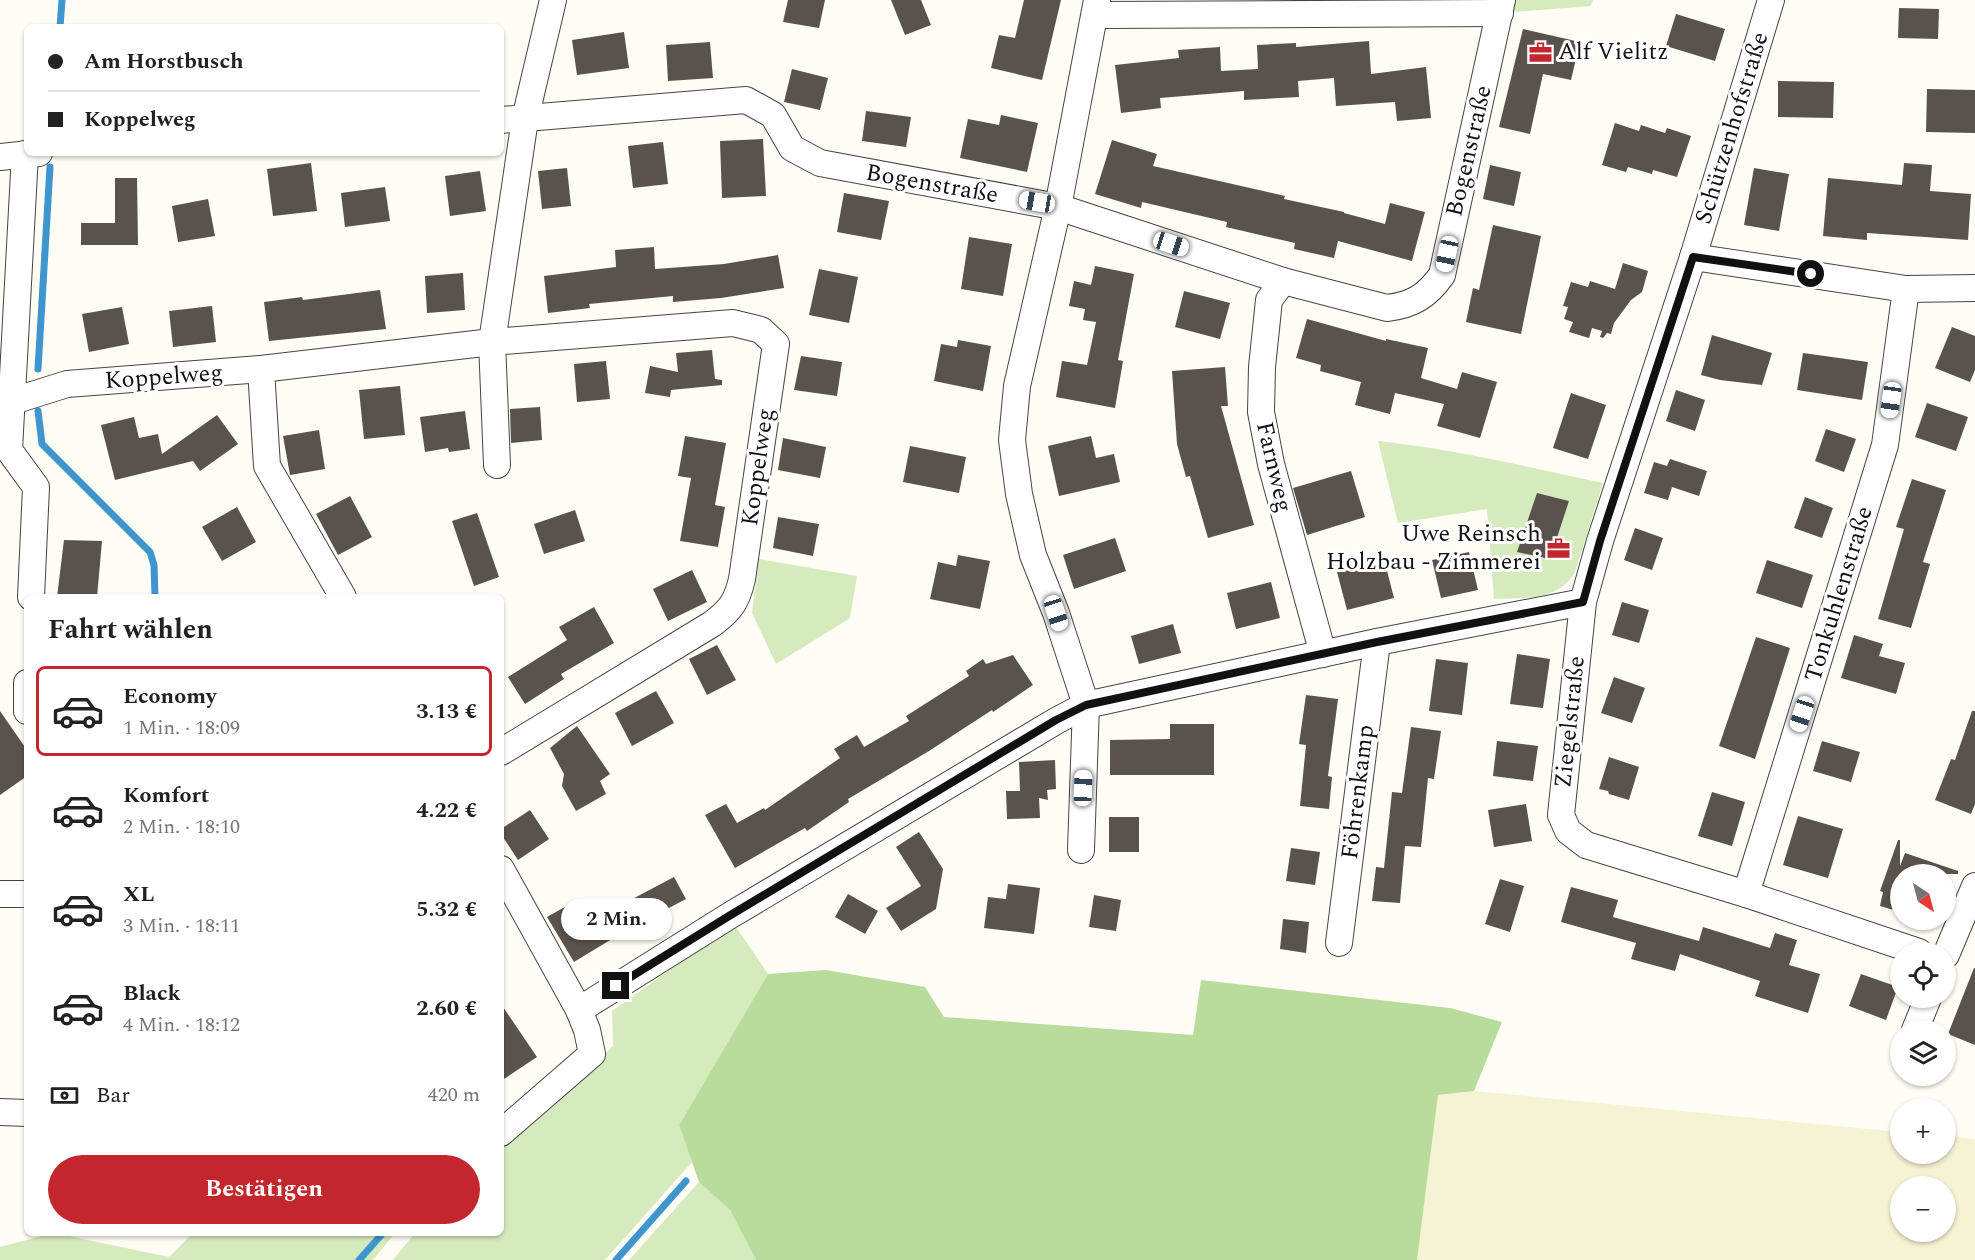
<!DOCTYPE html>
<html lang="de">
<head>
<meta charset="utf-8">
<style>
	body { margin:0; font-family:Spectral,serif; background:#f2f2f2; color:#222; height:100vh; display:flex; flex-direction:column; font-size:22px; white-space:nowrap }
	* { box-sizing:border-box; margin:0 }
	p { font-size:20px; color:#767676 }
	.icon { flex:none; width:33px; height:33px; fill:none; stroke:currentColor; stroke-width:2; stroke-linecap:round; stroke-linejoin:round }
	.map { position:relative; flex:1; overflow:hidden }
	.details { position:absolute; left:24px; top:594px; width:480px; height:642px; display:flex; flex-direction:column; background:#fff; border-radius:9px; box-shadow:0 2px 4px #0004 }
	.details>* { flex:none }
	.guide { position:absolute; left:24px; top:24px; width:480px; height:132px; border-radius:9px; box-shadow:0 2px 4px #0004; display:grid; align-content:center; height:132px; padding:0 24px; background:#fff }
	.needle { width:39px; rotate:144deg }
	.controls { position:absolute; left:1890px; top:864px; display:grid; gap:12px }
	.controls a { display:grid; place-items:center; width:66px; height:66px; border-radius:50%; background:#fff; box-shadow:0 2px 4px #0004; font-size:30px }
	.end { position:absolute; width:27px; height:27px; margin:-14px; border:8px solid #111; background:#fff; box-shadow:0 0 0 3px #fff }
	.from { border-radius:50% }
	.bubble { position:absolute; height:42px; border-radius:21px; background:#fff; box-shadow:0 2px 4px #0004; font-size:20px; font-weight:700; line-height:42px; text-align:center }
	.car { position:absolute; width:18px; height:36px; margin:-18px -9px; border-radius:8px; box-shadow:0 0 4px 2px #0007; background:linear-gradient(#fff 24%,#345 0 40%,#fff 0 76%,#345 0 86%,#fff 0) }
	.guide b { display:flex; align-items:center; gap:21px; height:57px; font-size:22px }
	.guide b+b { border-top:2px solid #e0e0e0 }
	.guide i { width:15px; height:15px; background:#222 }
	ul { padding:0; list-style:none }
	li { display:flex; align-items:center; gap:18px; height:90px; margin:0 12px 9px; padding:0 12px; border:3px solid transparent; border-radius:9px }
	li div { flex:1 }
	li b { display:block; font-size:22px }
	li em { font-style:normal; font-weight:700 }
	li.selected { border-color:#c4262e }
	li>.icon { width:54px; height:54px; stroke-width:1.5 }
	h2 { padding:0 24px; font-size:27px; line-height:72px }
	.pay { display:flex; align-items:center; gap:15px; height:66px; padding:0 24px; font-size:22px }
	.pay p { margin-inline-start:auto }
	.cta { display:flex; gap:12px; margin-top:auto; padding:12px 24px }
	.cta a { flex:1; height:69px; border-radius:36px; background:#c4262e; color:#fff; font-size:24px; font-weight:700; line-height:69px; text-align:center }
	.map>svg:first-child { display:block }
	.farmland { fill:#f6f3d4; fill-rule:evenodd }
	.green { fill:#d5ebbd; fill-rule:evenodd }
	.forest { fill:#b9dc9c }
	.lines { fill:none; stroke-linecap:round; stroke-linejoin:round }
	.stream { stroke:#3f96cf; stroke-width:7 }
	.building { fill:#5a524d }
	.street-casing { stroke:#444; stroke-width:28 }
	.street { stroke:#fff; stroke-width:26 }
	.route { stroke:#111; stroke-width:8 }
	.labels { text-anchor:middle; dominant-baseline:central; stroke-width:6; stroke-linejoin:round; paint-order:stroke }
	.poi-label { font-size:24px; fill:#111; stroke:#fff; text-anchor:start }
	.street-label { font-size:24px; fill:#111; stroke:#fff }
</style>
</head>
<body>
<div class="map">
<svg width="1975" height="1260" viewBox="0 0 1975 1260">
	<rect width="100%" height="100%" fill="#fffdf5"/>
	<path class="farmland" d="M1474,1091L1900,1132V1154H1946V1136L1975,1139V1260H1417L1438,1095ZM1900,1186H1946V1232H1900Z"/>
	<g class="green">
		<polygon points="1502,0 1593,0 1591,6 1500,13"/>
		<path d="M1378,441C1454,449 1528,467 1603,483L1575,572C1559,601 1522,598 1494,599L1487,509L1398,523ZM1537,493L1569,501L1550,559Z"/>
		<polygon points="759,559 857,576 850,618 776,664 752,613"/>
		<polygon points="734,924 768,974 679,1125 692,1162 605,1260 393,1260 415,1233 501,1233 501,1150 613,1046 612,1011"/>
		<polygon points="699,1182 730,1210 756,1260 629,1260"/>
		<polygon points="54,1233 169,1257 193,1233 395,1233 373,1260 0,1260 0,1247"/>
	</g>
	<polygon class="forest" points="826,970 925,987 944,1017 1193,1035 1201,980 1450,1008 1502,1022 1474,1091 1438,1095 1417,1260 756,1260 730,1210 699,1182 679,1125 768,974"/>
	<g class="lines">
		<g class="stream">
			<polyline points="60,27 62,0"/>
			<polyline points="38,369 50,167"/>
			<polyline points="38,411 42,444 150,552 154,565 155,597"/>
			<polyline points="359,1260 383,1233"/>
			<polyline points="616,1260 686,1181"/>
		</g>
	</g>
	<g class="building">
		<polygon points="788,0 825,0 819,28 783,22"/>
		<polygon points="891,0 921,0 931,25 905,35"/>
		<polygon points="1024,0 1061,0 1042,80 991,68 999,35 1015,38"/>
		<polygon points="1899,8 1939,9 1938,39 1898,38"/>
		<polygon points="1676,14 1725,29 1715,61 1666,46"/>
		<polygon points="1523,29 1580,42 1571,80 1543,74 1530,134 1499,127"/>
		<polygon points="624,32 629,68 577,75 572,40"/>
		<polygon points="1369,41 1371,74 1426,67 1431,118 1397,121 1395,102 1336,106 1334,78 1298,81 1299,97 1244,100 1244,91 1160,98 1161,108 1121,113 1115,65 1179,58 1178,50 1220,47 1221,71 1258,69 1257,45 1296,43 1296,47"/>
		<polygon points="710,42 713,78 668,81 666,45"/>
		<polygon points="792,69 828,78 820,110 784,102"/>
		<polygon points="1778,81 1834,82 1833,118 1778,117"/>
		<polygon points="1927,89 1975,90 1975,133 1926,132"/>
		<polygon points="866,111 911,117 906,147 862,141"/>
		<polygon points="1001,115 1038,123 1027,172 960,158 968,119 999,125"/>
		<polygon points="1615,123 1639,131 1641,125 1665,133 1667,128 1691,136 1677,177 1653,170 1652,174 1628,167 1626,172 1602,165"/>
		<polygon points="763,139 766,196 722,198 720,141"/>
		<polygon points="1112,140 1157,154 1153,166 1285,196 1284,199 1344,212 1344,213 1385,224 1390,203 1425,212 1412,261 1338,241 1334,258 1294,249 1295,243 1226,227 1227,222 1142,202 1141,208 1095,194"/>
		<polygon points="663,142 668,184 633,188 628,146"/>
		<polygon points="311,163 317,211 273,216 267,169"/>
		<polygon points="1904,163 1932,165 1930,191 1971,194 1968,240 1867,233 1867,240 1823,236 1828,178 1902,185"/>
		<polygon points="1490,165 1521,172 1514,206 1483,199"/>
		<polygon points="567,168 571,206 542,209 538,171"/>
		<polygon points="1754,168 1789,174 1779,231 1744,225"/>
		<polygon points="480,171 486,211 450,216 445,176"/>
		<polygon points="115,178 137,178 138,245 81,245 81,223 115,223"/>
		<polygon points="385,187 390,221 345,227 341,193"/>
		<polygon points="844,193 889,201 881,240 837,232"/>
		<polygon points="208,199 215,236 178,242 172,206"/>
		<polygon points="1493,225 1541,236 1521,334 1466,322 1473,288 1479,290"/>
		<polygon points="969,237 1012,244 1003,296 961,289"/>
		<polygon points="654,247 655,269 724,264 778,255 784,288 721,298 673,302 673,296 589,304 590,308 548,313 544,276 616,267 615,250"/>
		<polygon points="1623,263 1648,271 1642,292 1631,300 1614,323 1611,334 1607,333 1603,338 1600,337 1602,331 1592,328 1589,338 1569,332 1573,322 1564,319 1568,307 1563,306 1571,282 1588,287 1590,281 1615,289"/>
		<polygon points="1095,266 1134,274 1118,360 1123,361 1115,408 1056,397 1062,361 1087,365 1096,322 1083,320 1085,309 1069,306 1074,281 1091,285"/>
		<polygon points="819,269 858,277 849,323 809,315"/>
		<polygon points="463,273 465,310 427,313 425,276"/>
		<polygon points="380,290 386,329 269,341 264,302 302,297 303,300"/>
		<polygon points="1184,291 1230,303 1220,339 1175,327"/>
		<polygon points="212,306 216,342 173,347 169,311"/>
		<polygon points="122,307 129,344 89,352 82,314"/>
		<polygon points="1307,319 1386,341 1386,339 1428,348 1421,378 1457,389 1462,372 1497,382 1480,438 1437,426 1444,404 1395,393 1390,414 1355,405 1361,382 1320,371 1321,365 1296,358"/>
		<polygon points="1952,327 1975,336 1975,370 1970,382 1935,368"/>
		<polygon points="1712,335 1772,353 1762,385 1720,380 1701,375"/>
		<polygon points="958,340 991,346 983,391 934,381 941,344 957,347"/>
		<polygon points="712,350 715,379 722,380 722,385 671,390 670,397 645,393 650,366 678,372 676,353"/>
		<polygon points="1803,353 1868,362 1862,400 1797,390"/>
		<polygon points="801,356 842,362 837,396 794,390"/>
		<polygon points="606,361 610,399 577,402 574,364"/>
		<polygon points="1225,367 1228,406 1221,406 1254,525 1208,538 1190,476 1186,477 1177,444 1172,371"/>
		<polygon points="400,386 405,435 364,439 359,390"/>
		<polygon points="1676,390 1705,400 1695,431 1666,421"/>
		<polygon points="1571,393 1606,405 1588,459 1553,448"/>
		<polygon points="1927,403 1968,417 1956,451 1915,437"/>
		<polygon points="540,407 542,440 511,443 510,409"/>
		<polygon points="465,411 470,449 449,452 448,448 425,452 420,417"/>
		<polygon points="217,415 238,444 200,471 193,461 115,480 101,425 134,417 139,438 158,434 162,454"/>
		<polygon points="1826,429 1856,439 1844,472 1815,461"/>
		<polygon points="319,430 325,469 290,475 283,436"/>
		<polygon points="685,436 726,443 715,505 725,507 718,547 680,541 691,478 678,476"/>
		<polygon points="1091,436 1096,458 1114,454 1120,482 1059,496 1048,446"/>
		<polygon points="783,438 826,447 820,478 778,470"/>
		<polygon points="910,446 966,457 959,493 903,482"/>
		<polygon points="1670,459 1707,471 1699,496 1672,487 1668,500 1644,493 1654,462 1667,466"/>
		<polygon points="1351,471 1365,517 1307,535 1293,488"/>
		<polygon points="1912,479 1946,490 1923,562 1930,564 1911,628 1878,619 1904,529 1896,527"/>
		<polygon points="1537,493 1569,501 1550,559 1517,552"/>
		<polygon points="350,496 372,537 338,555 316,514"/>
		<polygon points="1805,497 1833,508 1822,538 1794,528"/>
		<polygon points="237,507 256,542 222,561 202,527"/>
		<polygon points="575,510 585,541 544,554 534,524"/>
		<polygon points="477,513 499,577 474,586 452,521"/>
		<polygon points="778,517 819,524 813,556 773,548"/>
		<polygon points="1635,528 1663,538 1652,570 1624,560"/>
		<polygon points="1115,538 1126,571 1074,589 1063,555"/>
		<polygon points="64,540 102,541 97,597 57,597"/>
		<polygon points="1469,552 1478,590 1441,598 1432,560"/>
		<polygon points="958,555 990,561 980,609 930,599 938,562 956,566"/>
		<polygon points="1384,559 1394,598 1347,610 1337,572"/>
		<polygon points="1767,560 1813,575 1802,608 1756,593"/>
		<polygon points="692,570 707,602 668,621 653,589"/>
		<polygon points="1271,582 1280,618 1236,629 1227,593"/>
		<polygon points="1622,602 1649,610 1639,643 1612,635"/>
		<polygon points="594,607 614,643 561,674 564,679 525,704 508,677 567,640 559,627"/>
		<polygon points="1173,624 1181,653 1139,664 1131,636"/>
		<polygon points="1854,635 1883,644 1879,656 1905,663 1896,694 1841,678"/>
		<polygon points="1756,637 1790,648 1755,759 1719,746"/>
		<polygon points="717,645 736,680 707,695 689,659"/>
		<polygon points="1517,654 1550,659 1543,708 1510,704"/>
		<polygon points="1013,655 1033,685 993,712 992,710 929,751 848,799 849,802 807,831 805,828 735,868 705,815 726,804 737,823 764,808 765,810 840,758 834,749 857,735 864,747 909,721 906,716 969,676 966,671 983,659 986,664"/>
		<polygon points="1436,659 1468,663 1462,715 1429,711"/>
		<polygon points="1614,677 1645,688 1632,723 1601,713"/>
		<polygon points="656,691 674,723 632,746 615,713"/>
		<polygon points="1306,695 1338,699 1328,776 1332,777 1329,809 1300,806 1306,745 1299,744"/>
		<polygon points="0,711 27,750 27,776 0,795"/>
		<polygon points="1972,711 1975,711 1975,804 1971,814 1935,800 1951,759 1955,760"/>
		<polygon points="1170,724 1214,724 1214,775 1110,775 1110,740 1170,739"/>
		<polygon points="577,726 610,774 600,781 606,794 576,811 562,786 564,774 550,748"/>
		<polygon points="1411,727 1441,731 1434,779 1428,778 1421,847 1405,846 1400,903 1372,901 1376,867 1384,868 1392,792 1402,793"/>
		<polygon points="1497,741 1538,746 1533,781 1493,776"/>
		<polygon points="1822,741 1860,752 1851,782 1813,771"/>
		<polygon points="1609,757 1639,767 1629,800 1609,794 1608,791 1599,789"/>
		<polygon points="1055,760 1056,789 1047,790 1048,800 1039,798 1040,818 1007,819 1006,791 1020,791 1019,762"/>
		<polygon points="1712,792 1745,802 1732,846 1698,836"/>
		<polygon points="1526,804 1532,841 1494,847 1488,810"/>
		<polygon points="530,810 549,839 518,860 501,834 501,829"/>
		<polygon points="1798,816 1843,829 1828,878 1783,865"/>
		<rect x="1109" y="817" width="30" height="35"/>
		<polygon points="919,832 943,869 936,909 901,931 886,908 921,886 896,847"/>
		<polygon points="1898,840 1900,840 1900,866 1905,853 1958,871 1958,874 1900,874 1900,912 1880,906 1883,892 1880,891"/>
		<polygon points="1291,848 1320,852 1315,885 1286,881"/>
		<polygon points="674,877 686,899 644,921 643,920 574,962 547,917 579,899 586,911 600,902 606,913"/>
		<polygon points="1500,879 1524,886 1510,932 1485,924"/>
		<polygon points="1008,884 1040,888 1034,934 984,928 988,897 1006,899"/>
		<polygon points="1571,887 1618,900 1613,917 1699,941 1703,927 1770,948 1775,933 1797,940 1789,965 1820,974 1808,1013 1755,996 1760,981 1680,954 1675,971 1631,959 1636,943 1561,922"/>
		<polygon points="848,894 878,911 865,934 835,917"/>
		<polygon points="1094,895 1121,900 1116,931 1089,927"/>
		<polygon points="1283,919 1309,922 1306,953 1280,949"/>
		<polygon points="1974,968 1975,968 1975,1045 1948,1034"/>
		<polygon points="1861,974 1898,987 1886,1020 1849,1006"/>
		<polygon points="501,1004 537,1057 501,1081"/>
	</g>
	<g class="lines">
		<defs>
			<g id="street">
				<polyline points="1097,0 1058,207 1017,386 1012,440 1019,494 1033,555 1056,613 1086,705 1377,642 1583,602"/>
				<polyline points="1771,0 1693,257 1600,541 1583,602 1561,815 1568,831 1586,845 1746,894 1919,952"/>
				<polyline points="1095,15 1500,13"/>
				<path d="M501,120L746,100L773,115L792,148L820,163L1058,207L1283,281L1387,308C1413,305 1427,296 1442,275L1502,0"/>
				<polyline points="25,154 9,450 36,487 31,597"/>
				<polyline points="0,157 39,153"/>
				<polyline points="1693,257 1906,289 1975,288"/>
				<polyline points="1283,281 1269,300 1262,367 1261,412 1271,464 1323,654"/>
				<polyline points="13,401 67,384 261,369"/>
				<polyline points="497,465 492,342 525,119 553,0"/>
				<path d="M343,597L267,466L261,369L492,342L733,323L761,330L776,344L742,579C737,601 731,610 712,624L501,752"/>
				<polyline points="27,683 27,711"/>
				<polyline points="501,869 579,1010 729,916 1056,721 1086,705 1081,850"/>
				<polyline points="0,894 27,894"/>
				<polyline points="1746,894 1885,445 1906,289"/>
				<polyline points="1339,943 1377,642"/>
				<polyline points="1946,955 1975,886"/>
				<polyline points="1915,1030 1928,998"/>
				<polyline points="0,1112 27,1113"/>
				<polyline points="501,1133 592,1054 587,1030 579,1010"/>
			</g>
		</defs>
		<use href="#street" class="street-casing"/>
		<use href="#street" class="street"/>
	</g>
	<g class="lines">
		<polyline class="route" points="616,986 729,916 1056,720 1086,705 1377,642 1583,602 1600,541 1693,257 1811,274"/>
	</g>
	<defs>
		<symbol id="office-bare" viewBox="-9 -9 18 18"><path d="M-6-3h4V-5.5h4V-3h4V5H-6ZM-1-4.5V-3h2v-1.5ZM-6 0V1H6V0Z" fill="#c4262e" stroke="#fff" stroke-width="2.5" paint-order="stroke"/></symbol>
	</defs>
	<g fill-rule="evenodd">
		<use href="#office-bare" x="1524" y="36" width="33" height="33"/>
		<use href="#office-bare" x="1542" y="532" width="33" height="33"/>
	</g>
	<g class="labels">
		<g class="poi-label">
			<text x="1558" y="52">Alf Vielitz</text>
			<text x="1541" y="534" text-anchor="end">Uwe Reinsch<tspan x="1541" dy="28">Holzbau - Zimmerei</tspan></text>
		</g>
		<g class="street-label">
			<text transform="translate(1732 128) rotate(-73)">Schützenhofstraße</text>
			<text transform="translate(1469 151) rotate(-77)">Bogenstraße</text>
			<text transform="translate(932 184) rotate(10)">Bogenstraße</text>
			<text transform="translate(164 377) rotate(-4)">Koppelweg</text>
			<text transform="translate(758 467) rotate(-82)">Koppelweg</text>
			<text transform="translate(1274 467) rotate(77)">Farnweg</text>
			<text transform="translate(1839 594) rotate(-73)">Tonkuhlenstraße</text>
			<text transform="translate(1570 722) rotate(-84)">Ziegelstraße</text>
			<text transform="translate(1358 792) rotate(-83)">Föhrenkamp</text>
		</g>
	</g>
</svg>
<div class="controls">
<a><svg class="needle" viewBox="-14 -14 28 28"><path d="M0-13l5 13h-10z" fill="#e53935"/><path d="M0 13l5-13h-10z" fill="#767676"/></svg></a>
<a><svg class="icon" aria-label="locate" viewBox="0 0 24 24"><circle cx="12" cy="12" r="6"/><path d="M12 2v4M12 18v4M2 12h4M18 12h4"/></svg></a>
<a><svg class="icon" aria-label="layers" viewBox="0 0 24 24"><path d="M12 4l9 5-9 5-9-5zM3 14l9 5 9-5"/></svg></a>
<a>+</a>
<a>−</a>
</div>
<i class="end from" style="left:1811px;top:274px"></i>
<i class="end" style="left:616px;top:986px"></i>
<div class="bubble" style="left:561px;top:898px;width:111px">2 Min.</div>
<i class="car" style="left:1037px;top:202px;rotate:280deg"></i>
<i class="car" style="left:1171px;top:244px;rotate:108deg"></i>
<i class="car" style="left:1447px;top:254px;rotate:192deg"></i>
<i class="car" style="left:1891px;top:400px;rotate:188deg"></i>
<i class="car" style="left:1056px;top:613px;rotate:162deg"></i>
<i class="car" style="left:1802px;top:714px;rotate:198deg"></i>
<i class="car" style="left:1083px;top:788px;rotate:2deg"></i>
<div class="guide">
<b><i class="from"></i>Am Horstbusch</b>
<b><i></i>Koppelweg</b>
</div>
<section class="details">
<h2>Fahrt wählen</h2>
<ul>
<li class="selected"><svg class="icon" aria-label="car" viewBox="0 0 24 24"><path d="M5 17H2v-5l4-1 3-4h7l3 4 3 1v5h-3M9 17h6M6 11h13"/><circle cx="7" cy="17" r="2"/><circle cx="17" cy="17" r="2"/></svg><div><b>Economy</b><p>1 Min. · 18:09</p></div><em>3.13 €</em></li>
<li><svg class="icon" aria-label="car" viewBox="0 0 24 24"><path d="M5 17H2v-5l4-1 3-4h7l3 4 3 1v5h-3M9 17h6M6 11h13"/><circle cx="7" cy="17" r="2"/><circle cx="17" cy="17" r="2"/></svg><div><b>Komfort</b><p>2 Min. · 18:10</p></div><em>4.22 €</em></li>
<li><svg class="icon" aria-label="car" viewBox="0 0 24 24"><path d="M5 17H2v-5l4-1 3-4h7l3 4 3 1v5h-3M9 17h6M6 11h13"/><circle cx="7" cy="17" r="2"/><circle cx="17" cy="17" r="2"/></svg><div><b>XL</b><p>3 Min. · 18:11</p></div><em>5.32 €</em></li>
<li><svg class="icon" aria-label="car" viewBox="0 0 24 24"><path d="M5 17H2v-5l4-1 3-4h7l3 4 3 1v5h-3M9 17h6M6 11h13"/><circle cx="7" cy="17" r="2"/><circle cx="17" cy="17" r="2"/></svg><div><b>Black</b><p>4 Min. · 18:12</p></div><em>2.60 €</em></li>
</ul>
<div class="pay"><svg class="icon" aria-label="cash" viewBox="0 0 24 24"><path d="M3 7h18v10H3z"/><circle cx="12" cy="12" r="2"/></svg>Bar<p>420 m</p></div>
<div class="cta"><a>Bestätigen</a></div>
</section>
</div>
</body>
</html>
